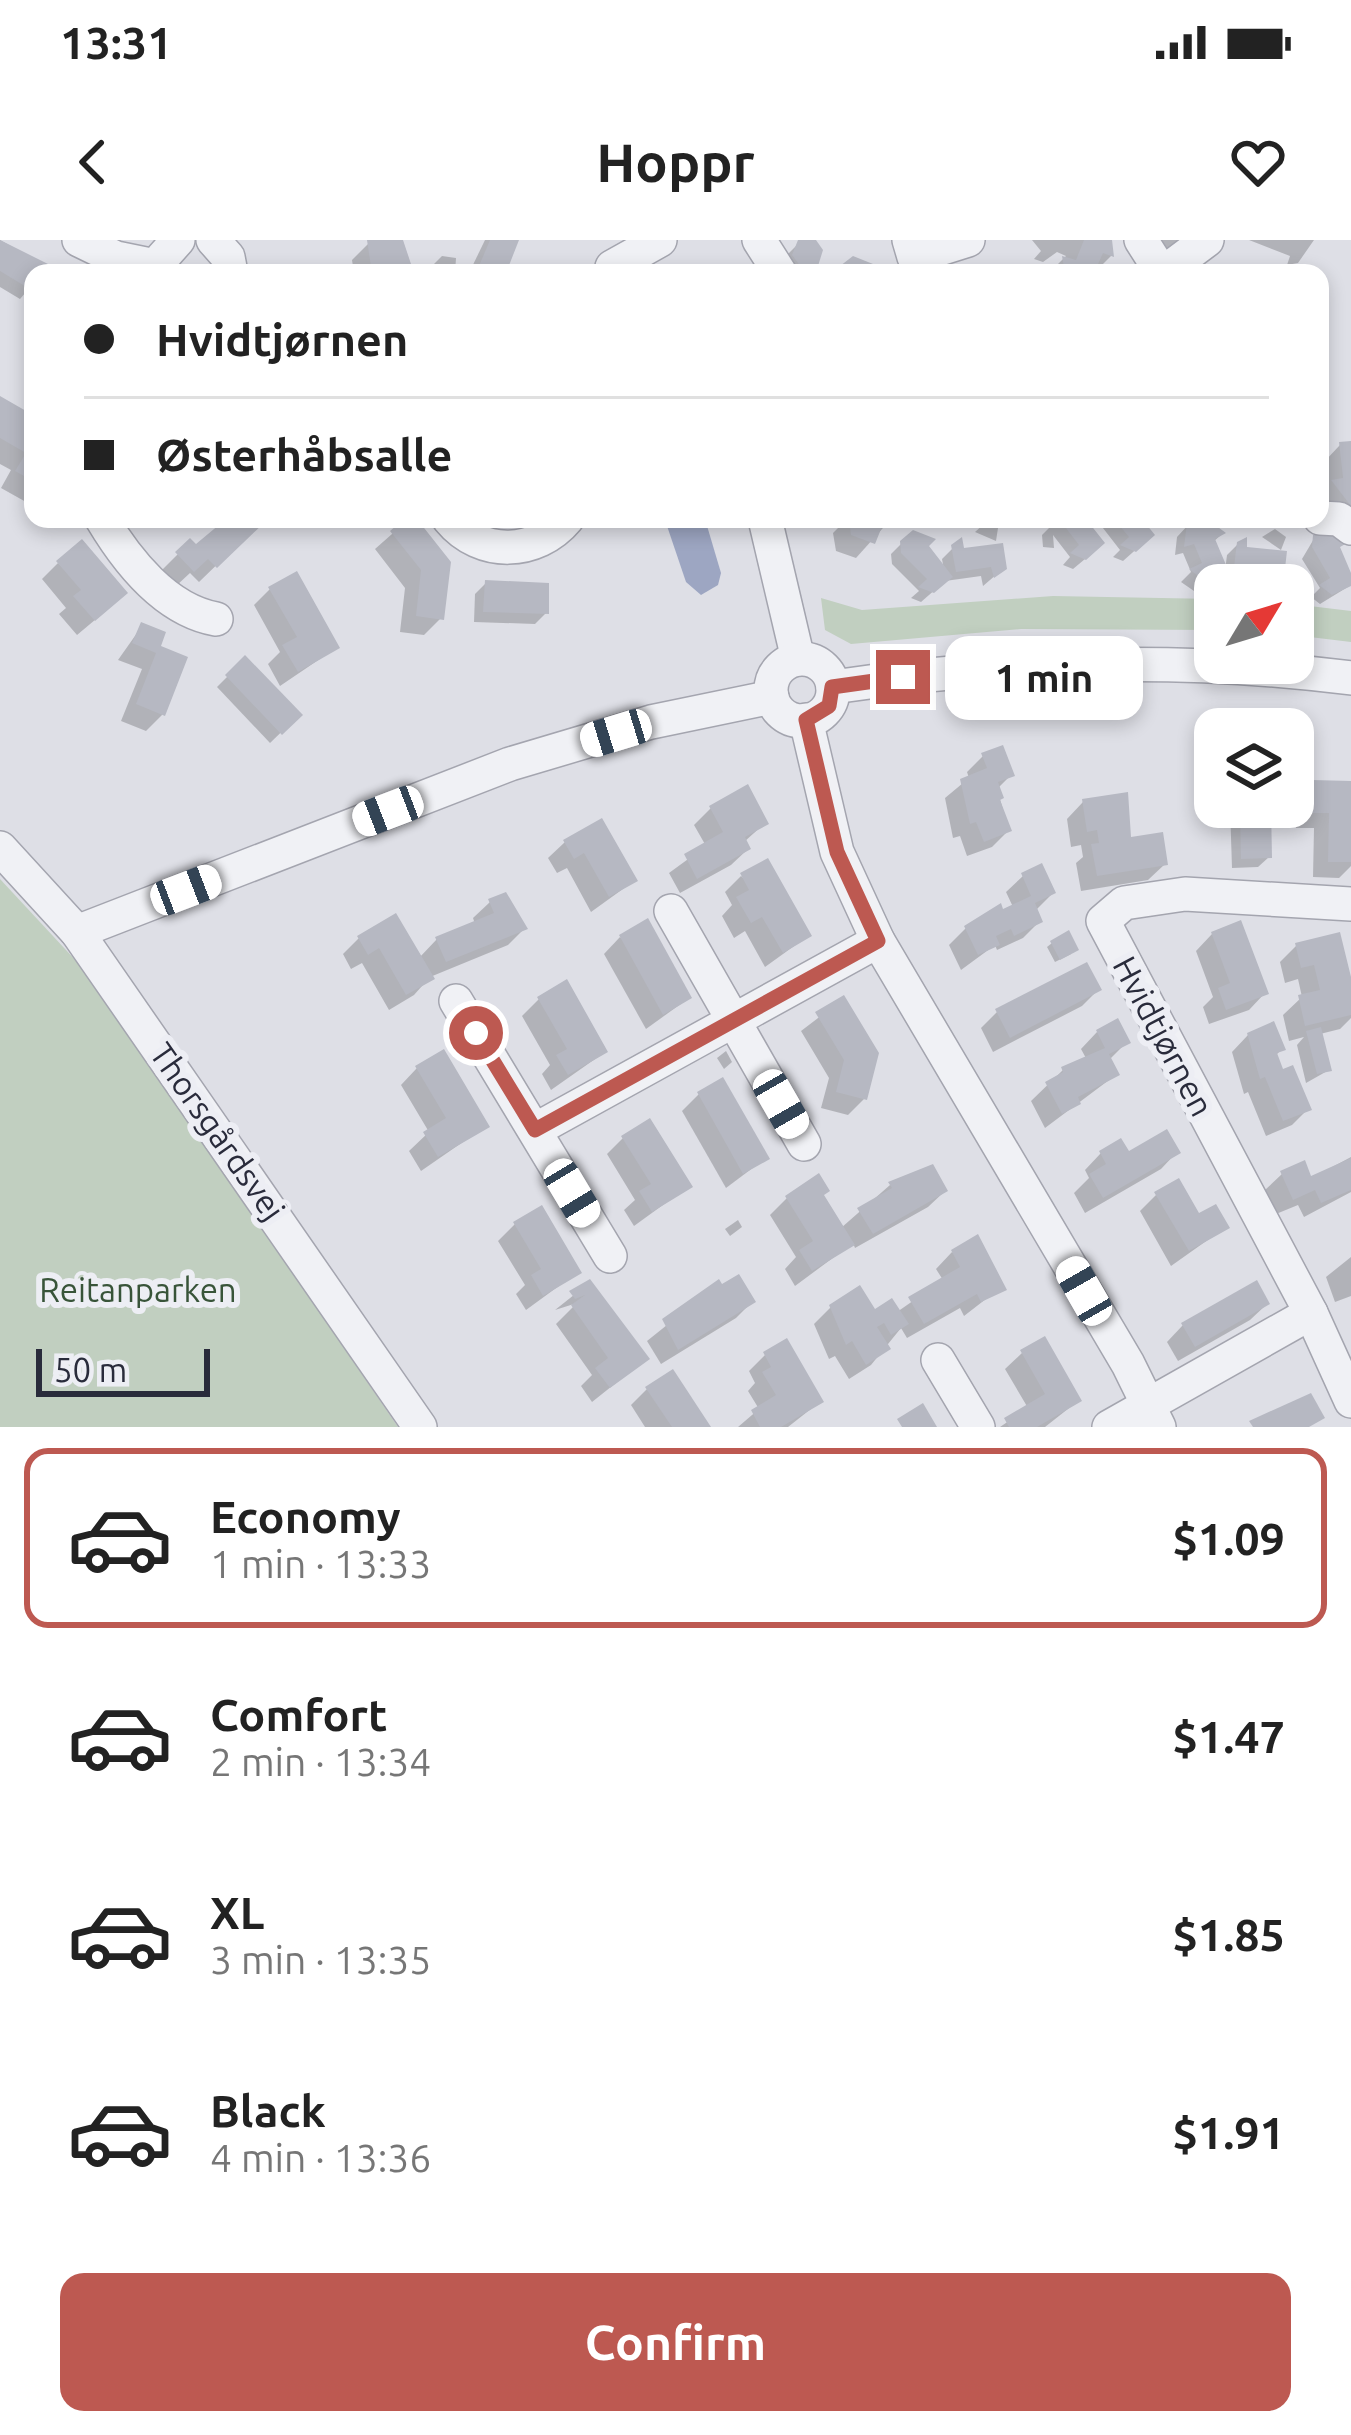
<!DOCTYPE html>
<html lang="en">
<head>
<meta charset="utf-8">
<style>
	body { margin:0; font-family:Ubuntu,sans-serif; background:#f2f2f2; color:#222; height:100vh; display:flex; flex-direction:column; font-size:45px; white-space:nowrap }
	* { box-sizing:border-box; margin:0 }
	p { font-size:39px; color:#767676 }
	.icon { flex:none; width:66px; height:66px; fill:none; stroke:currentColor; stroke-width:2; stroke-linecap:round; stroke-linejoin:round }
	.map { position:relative; height:1187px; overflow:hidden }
	.side { display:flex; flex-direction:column; background:#fff; flex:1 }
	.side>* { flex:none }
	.top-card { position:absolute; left:24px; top:24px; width:1305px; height:264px; border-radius:24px; box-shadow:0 6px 18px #0003; display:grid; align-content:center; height:264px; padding:0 60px; background:#fff }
	.needle { width:78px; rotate:52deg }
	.controls { position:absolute; left:1194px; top:324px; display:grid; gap:24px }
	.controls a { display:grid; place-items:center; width:120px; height:120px; border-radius:24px; background:#fff; box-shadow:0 6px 18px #0003; font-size:60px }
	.scale { position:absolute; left:36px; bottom:30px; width:174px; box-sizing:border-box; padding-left:12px; border:6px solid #292b3b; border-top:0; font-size:33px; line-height:42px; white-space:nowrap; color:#292b3b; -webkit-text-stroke:9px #edeef4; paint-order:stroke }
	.end { position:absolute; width:54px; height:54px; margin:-27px; border:15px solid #bd5951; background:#fff; box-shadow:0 0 0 6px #fff }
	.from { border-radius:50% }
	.bubble { position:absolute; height:84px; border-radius:24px; background:#fff; box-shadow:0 6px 18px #0003; font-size:39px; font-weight:600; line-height:84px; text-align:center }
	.car { position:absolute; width:36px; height:72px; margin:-36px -18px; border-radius:15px; box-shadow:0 0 9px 3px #0007; background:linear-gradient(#fff 24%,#345 0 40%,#fff 0 76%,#345 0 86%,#fff 0) }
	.top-card b { display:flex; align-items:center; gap:42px; height:114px; font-size:45px }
	.top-card b+b { border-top:3px solid #e0e0e0 }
	.top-card i { width:30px; height:30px; background:#222 }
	ul { padding:21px 0 0; list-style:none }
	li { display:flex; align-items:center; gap:36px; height:180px; margin:0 24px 18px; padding:0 36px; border:6px solid transparent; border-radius:24px }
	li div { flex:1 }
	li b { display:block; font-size:45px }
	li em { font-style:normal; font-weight:600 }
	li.current { border-color:#bd5951 }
	li>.icon { width:108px; height:108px; stroke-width:1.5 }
	.primary-button { display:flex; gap:24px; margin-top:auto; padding:24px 60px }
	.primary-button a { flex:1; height:138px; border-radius:24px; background:#bd5951; color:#fff; font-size:48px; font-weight:600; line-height:138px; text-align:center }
	.status { display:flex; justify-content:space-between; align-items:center; height:84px; padding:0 60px; background:#fff; direction:ltr }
	.status svg { height:33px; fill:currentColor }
	header { display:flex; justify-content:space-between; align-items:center; height:156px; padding:0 60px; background:#fff; font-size:54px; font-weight:600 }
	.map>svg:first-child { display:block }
	.green { fill:#c1cfc0 }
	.water { fill:#9da6c2 }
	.shadow { fill:#0003 }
	.building { fill:#b6b8c2 }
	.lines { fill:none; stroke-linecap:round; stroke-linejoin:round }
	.minor-casing { stroke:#a4a5af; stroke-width:36 }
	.minor { stroke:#f0f1f5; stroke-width:33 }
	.route { stroke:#bd5951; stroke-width:15 }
	.labels { text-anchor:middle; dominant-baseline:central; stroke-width:12; stroke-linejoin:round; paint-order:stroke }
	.street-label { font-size:33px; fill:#292b3b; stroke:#edeef4 }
	.park-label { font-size:33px; fill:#385439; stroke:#edeef4 }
</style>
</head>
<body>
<div class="status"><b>13:31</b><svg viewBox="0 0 49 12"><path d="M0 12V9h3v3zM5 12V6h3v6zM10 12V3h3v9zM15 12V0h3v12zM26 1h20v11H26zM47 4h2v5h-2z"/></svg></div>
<header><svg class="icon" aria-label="back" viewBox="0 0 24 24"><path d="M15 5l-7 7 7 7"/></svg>Hoppr<svg class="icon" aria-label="heart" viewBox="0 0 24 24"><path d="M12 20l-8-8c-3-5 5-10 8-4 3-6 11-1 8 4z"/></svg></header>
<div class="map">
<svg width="1351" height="1187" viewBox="0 0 1351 1187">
	<rect width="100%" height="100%" fill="#dedfe6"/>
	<g class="green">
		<polygon points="1053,356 1215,359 1215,390 1021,389 851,404 825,390 821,358 862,370"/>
		<polygon points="1293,364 1351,371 1351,402 1293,395"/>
		<polygon points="0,639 92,738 398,1187 0,1187"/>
	</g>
	<polygon class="water" points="705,279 721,333 718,345 701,355 686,342 665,280"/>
	<g class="shadow">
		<polygon points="0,0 44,25 33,33 33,44 20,59 0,47"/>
		<polygon points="400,0 411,33 354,33 352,20 369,3"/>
		<polygon points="485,0 515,0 503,33 469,33"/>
		<polygon points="1032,0 1109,0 1111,16 1095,32 1049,33 1066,16 1057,12 1043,22 1034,19 1041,11"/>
		<polygon points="1154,0 1182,0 1162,16"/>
		<polygon points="1249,0 1314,0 1298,23 1287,25 1290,16"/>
		<polygon points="799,3 815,24 806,33 788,33 783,27 788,14"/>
		<polygon points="442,16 456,18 455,33 425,33"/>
		<polygon points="0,160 30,177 33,170 33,255 26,262 1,248 11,230 0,224"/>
		<polygon points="1351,204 1351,279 1320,263 1327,249 1324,222 1340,205"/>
		<polygon points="229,279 264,279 199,342 190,333 176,346 161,331 190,302 196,309"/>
		<polygon points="409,279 413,279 441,378 424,395 400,392 405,348 375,309"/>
		<polygon points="847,279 891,279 856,318 836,311 833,293"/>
		<polygon points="1058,279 1082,279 1091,314 1073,329 1063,325 1070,317 1053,295 1054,308 1043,307 1042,295"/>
		<polygon points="1096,279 1139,279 1141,305 1123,321 1113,317 1120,310"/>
		<polygon points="985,283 998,288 996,301 975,292"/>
		<polygon points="1188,285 1222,294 1213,302 1225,331 1227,315 1238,304 1282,336 1272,345 1221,336 1194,351 1181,342 1191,332 1183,313 1175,315 1177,297"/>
		<polygon points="1275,289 1286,297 1281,310 1262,297"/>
		<polygon points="1315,297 1337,309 1351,341 1351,356 1351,345 1320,364 1311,357 1320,348 1302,319"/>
		<polygon points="902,303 925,306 944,330 942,319 953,308 1004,328 983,346 981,336 945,341 921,362 911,358 919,351 892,324 891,314"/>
		<polygon points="58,323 108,369 77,395 59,374 66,368 42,339"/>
		<polygon points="486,343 546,373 535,384 474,382 475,354"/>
		<polygon points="270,349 336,408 280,446 268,424 280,412 254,365"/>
		<polygon points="142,386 157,408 162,475 146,491 121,481 142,429 118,420"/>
		<polygon points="245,419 299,475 270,503 217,447"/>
		<polygon points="983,516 1011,535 997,549 1009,590 992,607 967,616 960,596 953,598 945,558 969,538 967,532"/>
		<polygon points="1313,543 1351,544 1351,626 1339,638 1313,637 1314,588 1296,588 1297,560"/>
		<polygon points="1083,562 1129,601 1165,624 1148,640 1081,651 1076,623 1083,617 1081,605 1071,607 1067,579"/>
		<polygon points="1230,567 1268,567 1269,617 1258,627 1232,628"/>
		<polygon points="711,568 765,583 744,602 748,609 731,625 680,653 669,633 706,606 694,585"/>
		<polygon points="565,602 634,641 591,672 567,628 557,633 548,618"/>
		<polygon points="741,636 808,696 765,727 745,691 734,698 722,676 732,665 725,652"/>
		<polygon points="1023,636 1053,653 1035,671 1040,681 1023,698 997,710 995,705 961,730 949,705 966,688 1013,667 1006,652"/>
		<polygon points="490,662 524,689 508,705 430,737 414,755 389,770 362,723 351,729 343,714 359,698 419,718 437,699 475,684 473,678"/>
		<polygon points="1212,694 1265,753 1249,770 1209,784 1203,767 1213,757 1196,711"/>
		<polygon points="620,697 689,758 646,789 604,714"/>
		<polygon points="1052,703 1071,714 1055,722 1047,707"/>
		<polygon points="1297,705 1351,750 1351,778 1340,789 1320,794 1329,830 1306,843 1297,805 1304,797 1289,801 1283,775 1302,757 1298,739 1285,743 1280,722"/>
		<polygon points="1098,750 1082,766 993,812 981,788 997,772"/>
		<polygon points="539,759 605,812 551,850 542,834 550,825 522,776"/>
		<polygon points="843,759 864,859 848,875 821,868 829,838 801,791"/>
		<polygon points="1097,792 1127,802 1109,820 1117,834 1045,888 1031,861 1063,830 1087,820 1081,809"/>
		<polygon points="1248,795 1282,809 1275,816 1282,833 1308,869 1292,885 1266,896 1248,852 1244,854 1232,812"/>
		<polygon points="726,811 732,822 724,829 717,818"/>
		<polygon points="417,828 486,886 421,931 409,911 429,892 401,845"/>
		<polygon points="699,854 766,918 726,948 682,871"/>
		<polygon points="623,898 689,946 634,986 624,970 635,960 607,914"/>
		<polygon points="1177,912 1161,929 1085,973 1074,953 1089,938 1085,930 1101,913"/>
		<polygon points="1351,917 1351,952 1304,977 1298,965 1276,974 1265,950 1282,934 1310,939"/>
		<polygon points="890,945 945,951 928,967 855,1008 853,1003 795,1046 785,1029 796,1017 770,975 787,958 841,988"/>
		<polygon points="1156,955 1198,977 1226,987 1171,1026 1140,971"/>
		<polygon points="738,980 742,987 730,996 725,989"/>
		<polygon points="515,984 578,1032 526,1070 516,1054 525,1045 498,1001"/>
		<polygon points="952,1012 1004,1045 964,1076 960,1068 907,1098 901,1088 871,1125 849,1139 835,1116 829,1119 814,1084 831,1067 897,1072 943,1040 936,1029"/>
		<polygon points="1351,1017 1351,1056 1335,1062 1326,1037"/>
		<polygon points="589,1043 646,1119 592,1162 581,1146 592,1135 556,1084 577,1063 555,1070"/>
		<polygon points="752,1062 736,1078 661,1124 647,1101 687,1069"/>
		<polygon points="1267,1064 1250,1080 1178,1121 1167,1102 1183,1085"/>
		<polygon points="1022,1113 1078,1161 1045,1187 1000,1187 1028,1168 1005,1129"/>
		<polygon points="765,1115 821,1161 788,1187 738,1187 759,1169 748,1151 755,1143 749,1131"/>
		<polygon points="647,1149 708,1187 645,1187 631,1165"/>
	</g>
	<g class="building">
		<polygon points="0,0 48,24 43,33 33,33 33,51 0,31"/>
		<polygon points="367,0 403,0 414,33 372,33"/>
		<polygon points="490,0 519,0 506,33 476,33"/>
		<polygon points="798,0 816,0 823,10 818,26 801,27 792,15"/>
		<polygon points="1084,0 1112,0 1114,17 1103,13 1094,33 1065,33 1062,16 1076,20"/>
		<polygon points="853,16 873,24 862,33 831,33"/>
		<polygon points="0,156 33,175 33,241 15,231 26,213 0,198"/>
		<polygon points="1351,201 1351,266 1331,240 1343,238 1339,202"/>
		<polygon points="226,279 268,279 217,328 208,319 194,332 175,312 190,298 196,304"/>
		<polygon points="404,279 417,279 451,322 444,380 416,376 421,330 390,291"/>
		<polygon points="849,279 885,279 875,304 851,295"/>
		<polygon points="1059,279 1086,279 1105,303 1086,320 1070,313 1079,305"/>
		<polygon points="1114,279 1142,279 1155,295 1136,312 1120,305 1129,297"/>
		<polygon points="1196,279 1207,279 1226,293 1215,299 1229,332 1206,342 1189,329 1202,323 1194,304 1184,307 1187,283"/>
		<polygon points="1329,288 1349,302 1340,307 1351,333 1351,346 1332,355 1319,345 1330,338 1312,307 1313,295"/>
		<polygon points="913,290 936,299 929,306 953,337 934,353 918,347 927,339 901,313 900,301"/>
		<polygon points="962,297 964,308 1003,303 1007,329 994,338 991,327 956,332 951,305"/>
		<polygon points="1247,297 1247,307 1287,311 1284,337 1269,344 1269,331 1234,327 1237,302"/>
		<polygon points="82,299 128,353 95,381 73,356 81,350 56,321"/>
		<polygon points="297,331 340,408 298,432 282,405 297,397 268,347"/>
		<polygon points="485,340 549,343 549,374 483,372"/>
		<polygon points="141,382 166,392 161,406 188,417 165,476 136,464 156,413 132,403"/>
		<polygon points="245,415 303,475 282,495 225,435"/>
		<polygon points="1003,505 1015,536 998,542 1004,558 1000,560 1012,591 984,602 976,582 970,584 960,539 987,528 981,513"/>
		<polygon points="1312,540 1351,541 1351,622 1328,622 1329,573 1311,573"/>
		<polygon points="748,544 769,584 745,597 751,609 697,639 684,614 723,592 709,566"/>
		<polygon points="1128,552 1131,597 1163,592 1168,625 1097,636 1091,604 1099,603 1097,590 1087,592 1082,559"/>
		<polygon points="1240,567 1271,567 1272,618 1241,619"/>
		<polygon points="602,578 638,641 609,657 584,613 574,619 563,600"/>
		<polygon points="768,618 812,696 783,713 762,677 751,683 736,657 749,650 740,633"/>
		<polygon points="1042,623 1056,653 1035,663 1043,682 1014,696 1011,689 996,696 1000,705 978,715 964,686 1001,663 1003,669 1031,656 1021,633"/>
		<polygon points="506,652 528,689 446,722 435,697 494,673 488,659"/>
		<polygon points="396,673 435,739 406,755 379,708 368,715 357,696"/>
		<polygon points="648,678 692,758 663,775 619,695"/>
		<polygon points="1241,680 1269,754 1226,770 1218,748 1230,743 1211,692"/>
		<polygon points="1069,690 1079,710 1060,720 1050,701"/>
		<polygon points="1340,692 1351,737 1351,775 1305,786 1298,755 1320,750 1314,725 1301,728 1295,703"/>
		<polygon points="1087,722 1102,750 1010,798 995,769"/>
		<polygon points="567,739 608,812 568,835 556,815 567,809 537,757"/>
		<polygon points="844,755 879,813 867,860 836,852 844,820 815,772"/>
		<polygon points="1118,778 1131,803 1109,814 1120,835 1078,857 1081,864 1062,874 1045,842 1063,832 1061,827 1105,808 1096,790"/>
		<polygon points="1274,781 1286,810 1277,813 1283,829 1293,825 1312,870 1283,881 1265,837 1260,839 1247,793"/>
		<polygon points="1321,787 1332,831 1317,834 1306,791"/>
		<polygon points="444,809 490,887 438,917 423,892 446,878 415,826"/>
		<polygon points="723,837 770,919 743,934 697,852"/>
		<polygon points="650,878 693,947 652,972 639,951 651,944 621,896"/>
		<polygon points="1167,889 1181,913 1103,958 1089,934 1106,924 1099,911 1121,898 1129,911"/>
		<polygon points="1351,918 1351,950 1321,963 1315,950 1293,960 1280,931 1305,920 1311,936"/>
		<polygon points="933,924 948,951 873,994 857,968 892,948 888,942"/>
		<polygon points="819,933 830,951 824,955 855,1005 812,1031 799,1010 813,1001 785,956"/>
		<polygon points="1179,938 1199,973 1216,964 1230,988 1189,1011 1154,952"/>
		<polygon points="542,965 582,1033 543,1056 531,1035 541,1029 513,982"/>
		<polygon points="978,994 1007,1050 981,1062 977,1054 924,1084 908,1057 960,1027 951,1010"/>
		<polygon points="739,1034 756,1062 678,1110 662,1079 719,1039 722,1044"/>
		<polygon points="590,1039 650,1119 610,1148 595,1128 608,1118 571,1065 585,1055 575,1059 569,1051"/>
		<polygon points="1257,1040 1270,1064 1195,1107 1181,1083"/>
		<polygon points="860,1045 875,1069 892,1058 909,1084 891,1095 884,1083 877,1087 891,1109 866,1125 852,1101 846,1105 829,1065"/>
		<polygon points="1045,1096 1082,1161 1037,1187 1009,1187 1004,1178 1045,1154 1020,1110"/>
		<polygon points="787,1098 824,1162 781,1187 760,1187 751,1170 776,1155 762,1132 771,1127 763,1112"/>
		<polygon points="673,1129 711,1187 672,1187 645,1147"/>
		<polygon points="1311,1153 1325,1178 1309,1187 1253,1187 1249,1181"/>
		<polygon points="923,1163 937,1187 902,1187 897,1179"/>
	</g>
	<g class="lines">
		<defs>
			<g id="minor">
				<polyline points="79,0 116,18 160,27"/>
				<polyline points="213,0 228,17 231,33"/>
				<polyline points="759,0 780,33"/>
				<polyline points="909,0 914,17 968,0"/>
				<polyline points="1141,0 1162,33"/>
				<polyline points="612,27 660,0"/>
				<polyline points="160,33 162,18 178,0"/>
				<polyline points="1163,33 1207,0"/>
				<polyline points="1320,278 1339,279 1351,288"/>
				<path d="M102,279C127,321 166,370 216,379"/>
				<path d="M449,279C481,318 537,315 567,279"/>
				<polyline points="765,279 798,419"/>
				<circle cx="802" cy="450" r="31"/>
				<path d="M833,447C1004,422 1179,416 1351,438"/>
				<polyline points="806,480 837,612 878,701 1128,1124 1159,1187"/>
				<polyline points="0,608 77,692 420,1187"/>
				<polyline points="1351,664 1185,654 1124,663 1103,681 1311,1073 1351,1161"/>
				<polyline points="671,671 804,904"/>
				<polyline points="77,692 510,524 651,482 772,457"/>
				<polyline points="456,761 610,1016"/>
				<polyline points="535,890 878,701"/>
				<polyline points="938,1120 978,1187"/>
				<polyline points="1109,1187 1311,1073"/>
			</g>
		</defs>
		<use href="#minor" class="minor-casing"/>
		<use href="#minor" class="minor"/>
	</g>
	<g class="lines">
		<polyline class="route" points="476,793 535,890 878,701 837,612 806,480 829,466 832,447 903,437"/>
	</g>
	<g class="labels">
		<g class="street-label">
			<text transform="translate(1164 796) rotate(62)">Hvidtjørnen</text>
			<text transform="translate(218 891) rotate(55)">Thorsgårdsvej</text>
		</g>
		<g class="park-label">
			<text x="138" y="1049">Reitanparken</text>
		</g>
	</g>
</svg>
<div class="controls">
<a><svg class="needle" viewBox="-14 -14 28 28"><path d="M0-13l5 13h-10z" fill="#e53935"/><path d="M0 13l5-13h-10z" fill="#767676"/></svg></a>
<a><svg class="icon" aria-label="layers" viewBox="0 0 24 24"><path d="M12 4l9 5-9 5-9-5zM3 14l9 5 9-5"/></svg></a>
</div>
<div class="scale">50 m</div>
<i class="end from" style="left:476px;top:793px"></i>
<i class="end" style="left:903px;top:437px"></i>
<div class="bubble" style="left:945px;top:396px;width:198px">1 min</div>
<i class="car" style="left:616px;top:493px;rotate:253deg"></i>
<i class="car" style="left:388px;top:571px;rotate:249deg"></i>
<i class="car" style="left:186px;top:650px;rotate:69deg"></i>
<i class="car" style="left:781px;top:864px;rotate:150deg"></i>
<i class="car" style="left:572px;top:953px;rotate:149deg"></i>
<i class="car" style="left:1084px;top:1051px;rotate:330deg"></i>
<div class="top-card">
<b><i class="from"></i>Hvidtjørnen</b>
<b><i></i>Østerhåbsalle</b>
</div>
</div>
<section class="side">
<ul>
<li class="current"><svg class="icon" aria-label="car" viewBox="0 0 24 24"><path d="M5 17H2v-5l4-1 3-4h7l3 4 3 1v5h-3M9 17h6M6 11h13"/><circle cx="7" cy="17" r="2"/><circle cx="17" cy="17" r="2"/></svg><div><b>Economy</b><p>1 min · 13:33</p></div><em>$1.09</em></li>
<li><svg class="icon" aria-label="car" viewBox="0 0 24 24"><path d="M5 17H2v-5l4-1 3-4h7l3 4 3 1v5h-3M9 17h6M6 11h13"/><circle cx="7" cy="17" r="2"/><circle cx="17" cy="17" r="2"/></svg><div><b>Comfort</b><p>2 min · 13:34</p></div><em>$1.47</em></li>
<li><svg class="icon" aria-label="car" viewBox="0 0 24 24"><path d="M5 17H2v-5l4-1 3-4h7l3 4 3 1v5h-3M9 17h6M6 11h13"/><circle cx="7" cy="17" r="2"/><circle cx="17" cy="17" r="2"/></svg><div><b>XL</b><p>3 min · 13:35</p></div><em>$1.85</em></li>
<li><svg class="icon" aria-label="car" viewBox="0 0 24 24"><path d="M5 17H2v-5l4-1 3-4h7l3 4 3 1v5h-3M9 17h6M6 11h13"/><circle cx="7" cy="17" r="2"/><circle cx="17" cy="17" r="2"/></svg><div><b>Black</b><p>4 min · 13:36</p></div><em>$1.91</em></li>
</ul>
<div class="primary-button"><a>Confirm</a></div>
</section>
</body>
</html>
